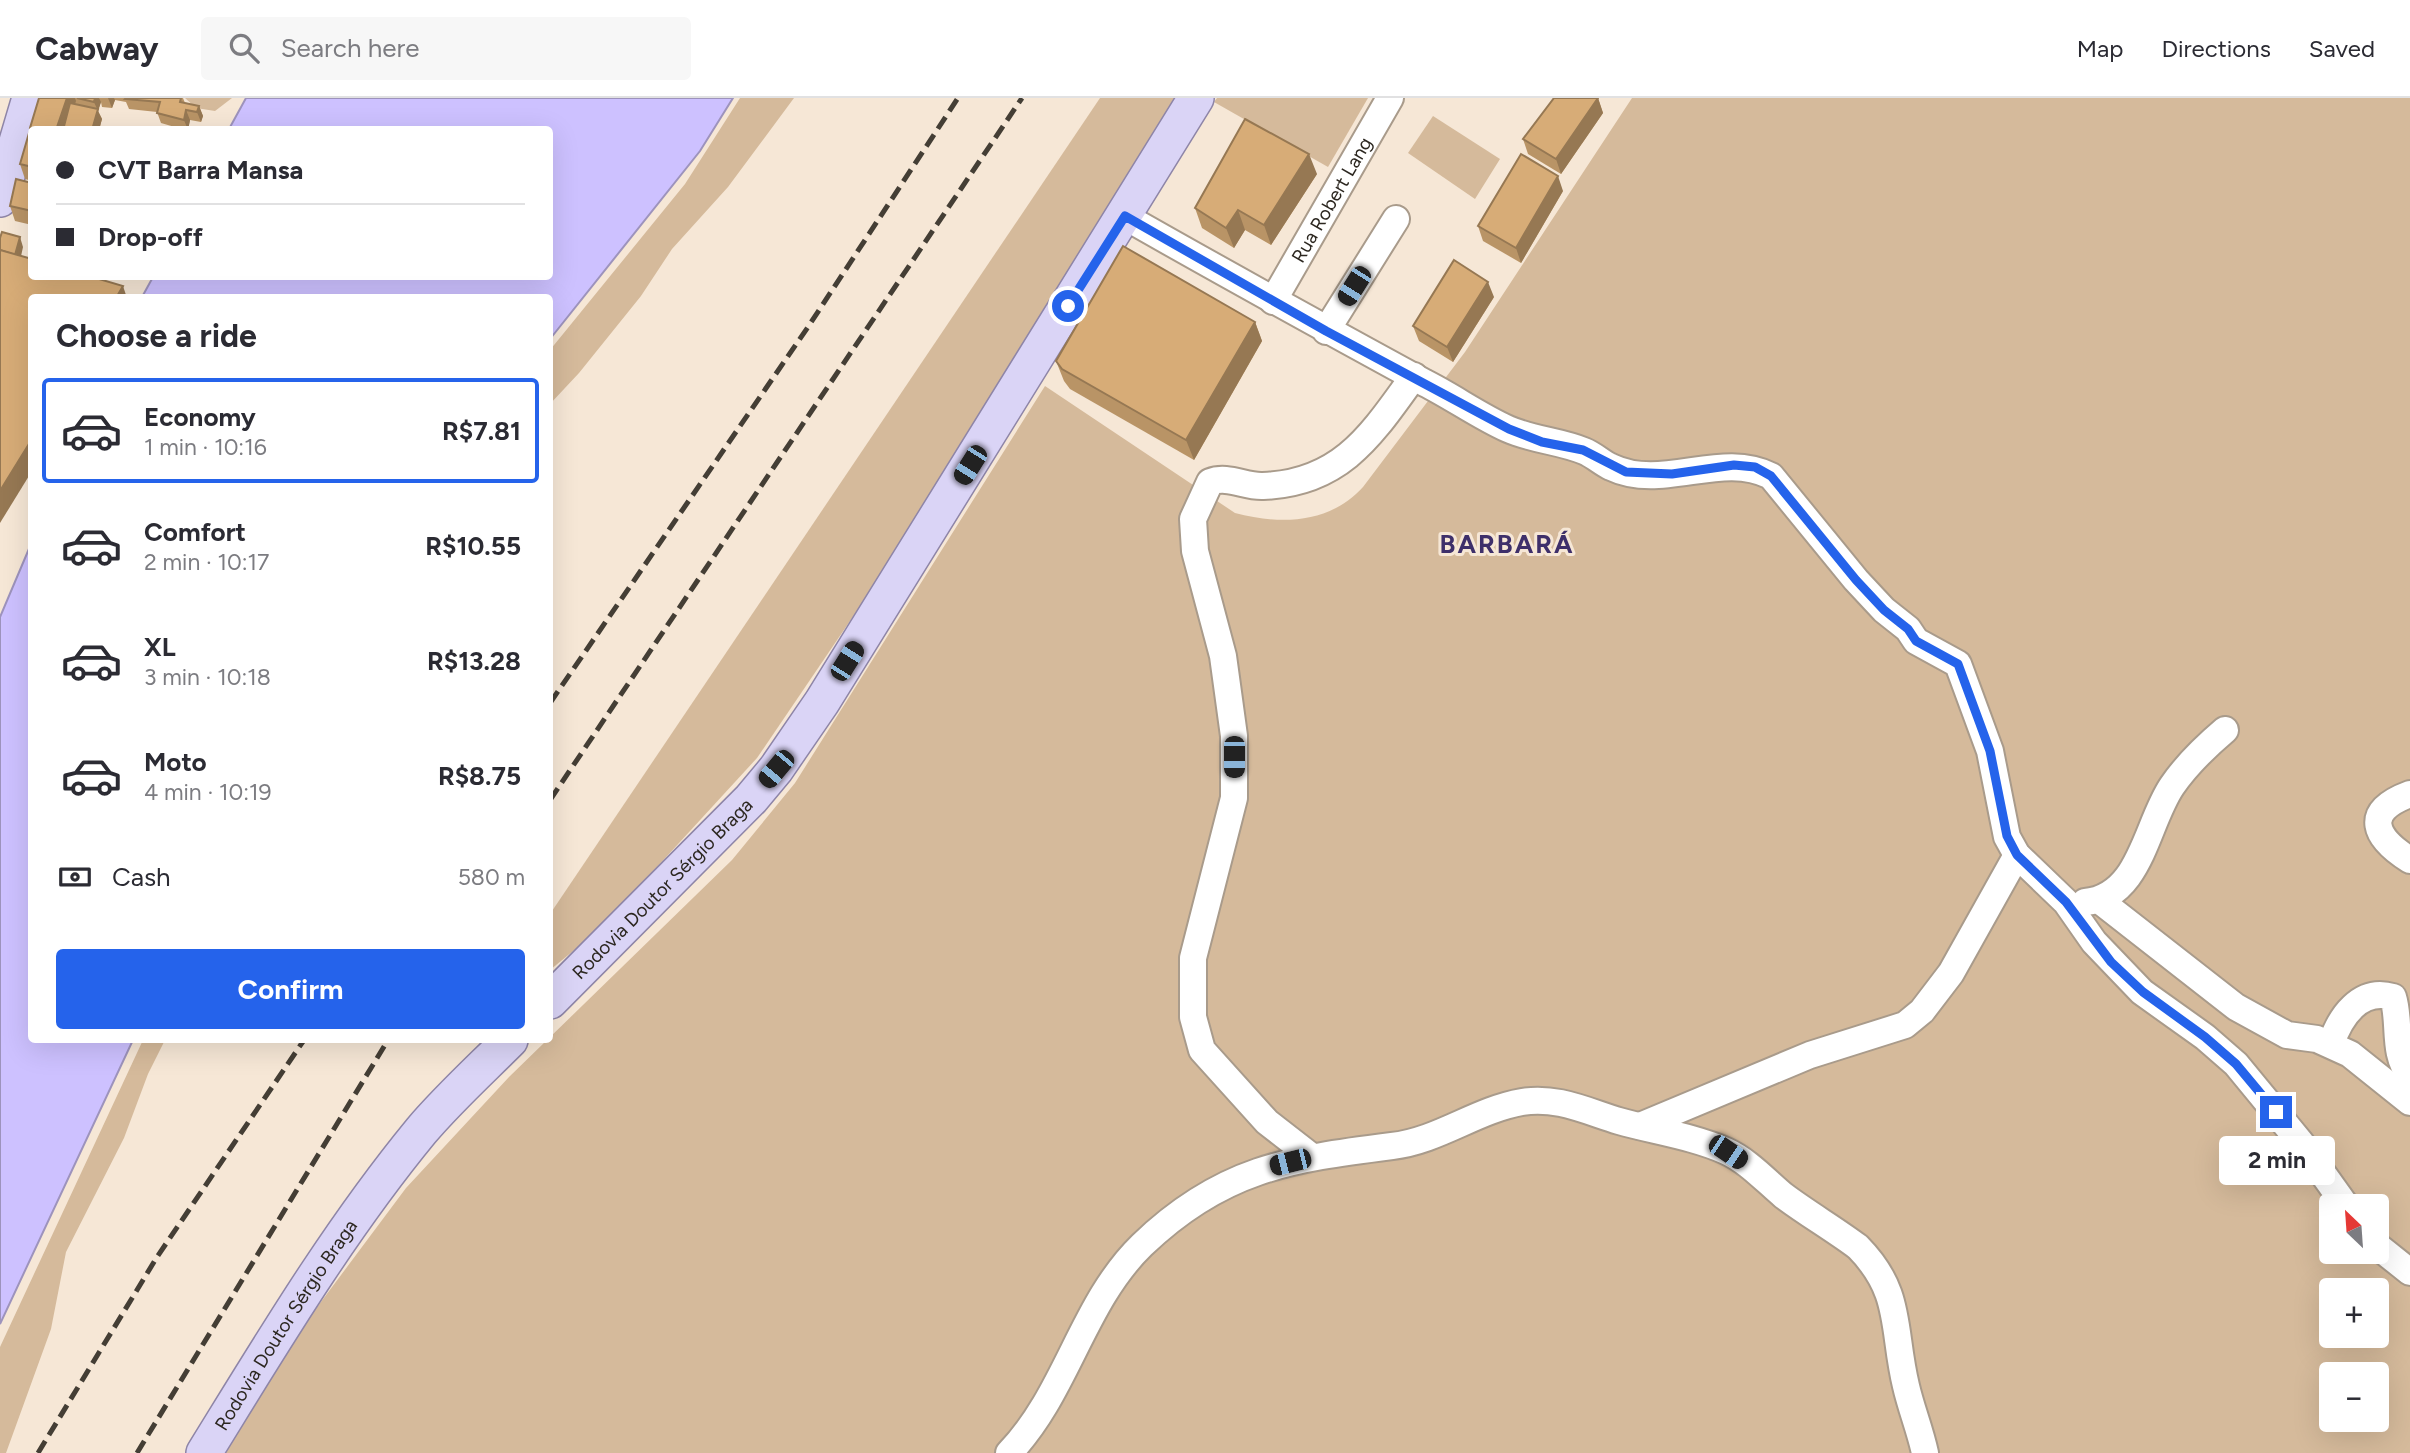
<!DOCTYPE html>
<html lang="en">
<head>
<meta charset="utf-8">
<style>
	body { margin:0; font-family:Figtree,sans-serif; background:#f7f7f7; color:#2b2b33; height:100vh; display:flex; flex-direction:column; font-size:26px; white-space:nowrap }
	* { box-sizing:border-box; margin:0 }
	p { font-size:23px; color:#7c7c81 }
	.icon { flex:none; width:38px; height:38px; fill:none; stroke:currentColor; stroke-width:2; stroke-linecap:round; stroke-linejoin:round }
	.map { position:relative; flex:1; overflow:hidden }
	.panel { position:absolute; left:28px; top:196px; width:525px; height:749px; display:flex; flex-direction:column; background:#fff; border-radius:7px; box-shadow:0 7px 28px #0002 }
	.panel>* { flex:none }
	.hud { position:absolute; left:28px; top:28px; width:525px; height:154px; border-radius:7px; box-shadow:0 7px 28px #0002; display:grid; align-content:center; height:154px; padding:0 28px; background:#fff }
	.needle { width:46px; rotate:335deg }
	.buttons { position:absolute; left:2319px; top:1096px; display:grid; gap:14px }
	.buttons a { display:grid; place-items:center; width:70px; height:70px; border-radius:7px; background:#fff; box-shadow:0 7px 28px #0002; font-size:35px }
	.end { position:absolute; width:32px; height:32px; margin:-16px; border:9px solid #2563eb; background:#fff; box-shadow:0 0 0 4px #fff }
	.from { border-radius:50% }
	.bubble { position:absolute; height:49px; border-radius:7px; background:#fff; box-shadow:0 7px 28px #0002; font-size:23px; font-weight:700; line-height:49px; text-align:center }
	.car { position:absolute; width:21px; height:42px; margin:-21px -10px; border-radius:9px; box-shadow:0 0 5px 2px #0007; background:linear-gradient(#222 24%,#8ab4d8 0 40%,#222 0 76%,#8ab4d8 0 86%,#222 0) }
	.hud b { display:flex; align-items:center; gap:24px; height:66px; font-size:26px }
	.hud b+b { border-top:2px solid #e1e1e2 }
	.hud i { width:18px; height:18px; background:#2b2b33 }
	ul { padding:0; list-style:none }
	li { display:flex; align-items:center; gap:21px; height:105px; margin:0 14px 10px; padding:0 14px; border:4px solid transparent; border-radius:7px }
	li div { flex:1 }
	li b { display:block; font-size:26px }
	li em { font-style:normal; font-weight:700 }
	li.current { border-color:#2563eb }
	li>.icon { width:63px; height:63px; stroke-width:1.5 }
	h2 { padding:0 28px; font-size:32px; line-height:84px }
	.pay { display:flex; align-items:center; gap:18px; height:77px; padding:0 28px; font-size:26px }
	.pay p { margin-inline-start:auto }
	.button { display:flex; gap:14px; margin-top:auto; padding:14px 28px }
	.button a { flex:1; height:80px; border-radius:7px; background:#2563eb; color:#fff; font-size:28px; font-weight:700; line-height:80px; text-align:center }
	header { display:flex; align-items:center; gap:42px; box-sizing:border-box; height:98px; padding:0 35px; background:#fff; border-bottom:2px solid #e1e1e2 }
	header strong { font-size:33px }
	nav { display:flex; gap:38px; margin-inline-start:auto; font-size:24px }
	.search { width:490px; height:63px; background:#f7f7f7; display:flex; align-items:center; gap:18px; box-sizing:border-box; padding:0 24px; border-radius:7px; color:#7c7c81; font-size:26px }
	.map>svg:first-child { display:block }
	.green { fill:#d5ba9b; fill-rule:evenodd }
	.water { fill:#cdc1ff; stroke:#9d93bc; stroke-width:2 }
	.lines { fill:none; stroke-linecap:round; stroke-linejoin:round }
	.minor-casing { stroke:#a99b8b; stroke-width:30 }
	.major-casing { stroke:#8e85a7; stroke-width:38 }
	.minor { stroke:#fff; stroke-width:26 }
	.major { stroke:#dad4f6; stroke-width:35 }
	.rail { stroke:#443e35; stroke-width:5; stroke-dasharray:14 7; stroke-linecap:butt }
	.wall { fill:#b99466 }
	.shaded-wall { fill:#967853 }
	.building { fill:#d7ac77; stroke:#967853; stroke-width:2 }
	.route { stroke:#2563eb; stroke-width:9 }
	.labels { text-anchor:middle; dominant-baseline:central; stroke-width:6; stroke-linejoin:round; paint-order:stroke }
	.street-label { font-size:19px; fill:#2c2720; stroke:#f6e7d6 }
	.district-label { font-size:26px; font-weight:bold; letter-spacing:2px; fill:#3e2f6a; stroke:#f6e7d6 }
</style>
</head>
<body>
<header>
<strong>Cabway</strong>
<div class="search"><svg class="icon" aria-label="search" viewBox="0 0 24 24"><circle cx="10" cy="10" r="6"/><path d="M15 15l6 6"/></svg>Search here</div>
<nav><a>Map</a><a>Directions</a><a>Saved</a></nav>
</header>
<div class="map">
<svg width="2410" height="1355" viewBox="0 0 2410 1355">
	<rect width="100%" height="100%" fill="#f6e7d6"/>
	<g class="green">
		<polygon points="185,0 232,0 215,13 196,10"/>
		<polygon points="740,0 794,0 728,89 672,151 641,198 579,275 550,306 550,252 685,86"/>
		<polygon points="1100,0 1178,0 871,492 757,660 601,830 550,872 550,816"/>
		<polygon points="1217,0 1368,0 1328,69 1214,4"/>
		<path d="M1632,0H2410V1355H222L294,1240L406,1090L509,979L732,762L795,685L1045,288L1235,415C1281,427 1329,426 1363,389L1465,254ZM2331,1108H2376V1153H2331ZM2331,1192H2376V1237H2331ZM2331,1276H2376V1321H2331Z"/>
		<polygon points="1433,18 1500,61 1475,101 1408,55"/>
		<polygon points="143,942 165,942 148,976 124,1040 66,1154 51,1231 6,1355 0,1355 0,1249"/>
	</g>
	<g class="water">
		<polygon points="246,0 733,0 700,53 550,241 550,200 142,199 153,179 550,178 550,32 229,31"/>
		<polygon points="31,446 32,942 133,942 0,1226 0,519"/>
	</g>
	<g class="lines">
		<defs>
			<g id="minor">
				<path d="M1124,118C1224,175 1324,230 1425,285C1453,299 1479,318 1508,331C1533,342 1560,343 1584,353C1594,357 1602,365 1611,369C1663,394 1721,352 1771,378L1856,482L1884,512L1908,531L1916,543L1958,566L1990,653L2007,739L2017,757L2066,804L2094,844L2142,894L2205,939L2236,966L2301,1045L2346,1108"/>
				<path id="s1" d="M1273,203L1390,0"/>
				<polyline points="1326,233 1396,121"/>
				<path d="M2410,696C2361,714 2375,740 2410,762"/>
				<polyline points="2099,802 2236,909 2287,937 2317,941 2350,956 2410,1004"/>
				<path d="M2085,804C2141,799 2146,726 2172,688C2187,666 2205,649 2225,632"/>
				<path d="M2331,946C2340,919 2360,889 2393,899C2401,924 2392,956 2410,977"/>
				<polyline points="1640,1028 1810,957 1905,927 1922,913 1951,875 2017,757"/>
				<path d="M1312,1059L1267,1024L1202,952L1193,919V860L1234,700V638L1223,558L1195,453L1193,421L1210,384C1228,377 1245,389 1263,388C1342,385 1372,336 1414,278"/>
				<polyline points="2376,1147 2410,1174"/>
				<path d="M1009,1355C1067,1295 1082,1205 1142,1147C1221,1071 1289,1061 1392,1048C1438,1043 1476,1012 1522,1004C1556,998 1586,1013 1619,1023C1654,1033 1692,1038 1726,1053C1748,1063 1765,1082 1784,1098C1808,1116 1834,1131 1858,1149C1903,1195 1892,1230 1906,1288C1911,1310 1920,1332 1925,1355"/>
			</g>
			<g id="major">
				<polyline points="0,101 30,0"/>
				<path id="s2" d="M550,903L751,701L776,671L822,604L1196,0"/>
				<path id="s3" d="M204,1355C272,1245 338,1134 421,1033C448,1001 480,972 510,942"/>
			</g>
		</defs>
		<use href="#minor" class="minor-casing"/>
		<use href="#major" class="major-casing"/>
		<use href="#minor" class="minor"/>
		<use href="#major" class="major"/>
		<g class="rail">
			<polyline points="550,605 808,229 958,0"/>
			<polyline points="550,702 1022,0"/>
			<polyline points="38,1355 157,1159 304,942"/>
			<polyline points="137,1355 388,942"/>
		</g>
	</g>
	<g class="wall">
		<polygon points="39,0 183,0 185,5 199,8 203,18 201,24 190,22 188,32 185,32 161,25 157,14 129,11 126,4 115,2 112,10 102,9 101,4 98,13 102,21 99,32 32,32 32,35 30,30"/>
		<polygon points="1598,0 1603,15 1561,76 1528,56 1523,41"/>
		<polygon points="32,36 32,83 25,81 20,66"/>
		<polygon points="1317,76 1271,147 1245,132 1234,150 1202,130 1195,110"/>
		<polygon points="32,85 32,127 15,123 10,108"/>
		<polygon points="1563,93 1521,165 1483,143 1478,128"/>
		<polygon points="1494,199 1453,264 1419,243 1413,228"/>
		<polygon points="1255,224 1262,243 1194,362 1070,291 1064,283 1056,263"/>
	</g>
	<g class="shaded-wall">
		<polygon points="67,0 75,0 76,3 67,32 56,32"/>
		<polygon points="95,0 99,0 101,4 98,13 102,21 99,32 92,32 98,13 94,4"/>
		<polygon points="108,0 114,0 115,2 112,10"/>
		<polygon points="1598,0 1603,15 1561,76 1556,61"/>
		<polygon points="199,8 203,18 201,24 197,14"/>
		<polygon points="186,12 190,22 188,32 184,22"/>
		<polygon points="1309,56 1317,76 1271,147 1264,127"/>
		<polygon points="1558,78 1563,93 1521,165 1516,150"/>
		<polygon points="1238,112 1245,132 1234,150 1226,130"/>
		<polygon points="20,139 23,149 18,172 14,162"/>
		<polygon points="1488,184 1494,199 1453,264 1447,249"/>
		<polygon points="123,188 127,200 116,200"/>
		<polygon points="1255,224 1262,243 1194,362 1186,342"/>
		<polygon points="32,341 32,373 0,425 0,393"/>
	</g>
	<g class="building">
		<polygon points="39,0 67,0 56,32 35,32 30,30"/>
		<polygon points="77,0 95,0 94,4"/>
		<polygon points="126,0 181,0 180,4 199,8 197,14 186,12 184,22 157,15 160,4 125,1"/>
		<polygon points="1554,0 1598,0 1556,61 1523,41"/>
		<polygon points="70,5 98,11 92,32 63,32"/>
		<polygon points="1245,21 1309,56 1264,127 1238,112 1226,130 1195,110"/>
		<polygon points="29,35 32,36 32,69 20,66"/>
		<polygon points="1521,56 1558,78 1516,150 1478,128"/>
		<polygon points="16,81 32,85 32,113 10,108"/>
		<polygon points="2,134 20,139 15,157 0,152 0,140"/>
		<polygon points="1123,148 1255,224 1186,342 1062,271 1056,263"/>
		<polygon points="0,152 32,161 32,178 89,178 123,188 116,200 32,200 32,341 0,393"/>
		<polygon points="1454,162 1488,184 1447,249 1413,228"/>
	</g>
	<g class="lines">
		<polyline class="route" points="1068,208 1125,118 1326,233 1509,331 1542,344 1583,352 1626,374 1672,376 1734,367 1755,369 1771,378 1856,482 1884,512 1908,531 1916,543 1958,566 1990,653 2007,738 2017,757 2066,804 2111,864 2143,894 2205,939 2236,966 2276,1014"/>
	</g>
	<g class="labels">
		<g class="street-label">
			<text stroke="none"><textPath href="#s1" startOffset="117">Rua Robert Lang</textPath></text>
			<text stroke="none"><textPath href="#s2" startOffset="159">Rodovia Doutor Sérgio Braga</textPath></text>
			<text stroke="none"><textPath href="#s3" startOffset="152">Rodovia Doutor Sérgio Braga</textPath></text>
		</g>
		<g class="district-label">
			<text x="1507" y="446">BARBARÁ</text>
		</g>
	</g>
</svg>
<div class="buttons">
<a><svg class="needle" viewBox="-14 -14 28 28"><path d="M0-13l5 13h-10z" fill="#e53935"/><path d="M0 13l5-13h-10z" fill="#7c7c81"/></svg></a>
<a>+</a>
<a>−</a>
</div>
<i class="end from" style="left:1068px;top:208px"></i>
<i class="end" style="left:2276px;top:1014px"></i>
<div class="bubble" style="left:2219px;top:1038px;width:116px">2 min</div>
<i class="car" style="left:1354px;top:188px;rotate:212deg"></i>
<i class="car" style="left:970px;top:367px;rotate:212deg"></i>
<i class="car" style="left:847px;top:563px;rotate:32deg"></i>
<i class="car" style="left:1234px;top:659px;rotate:180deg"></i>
<i class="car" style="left:776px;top:671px;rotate:220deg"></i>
<i class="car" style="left:1728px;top:1054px;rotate:124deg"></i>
<i class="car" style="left:1290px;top:1064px;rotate:256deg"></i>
<div class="hud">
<b><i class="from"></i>CVT Barra Mansa</b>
<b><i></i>Drop-off</b>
</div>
<section class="panel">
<h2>Choose a ride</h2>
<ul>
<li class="current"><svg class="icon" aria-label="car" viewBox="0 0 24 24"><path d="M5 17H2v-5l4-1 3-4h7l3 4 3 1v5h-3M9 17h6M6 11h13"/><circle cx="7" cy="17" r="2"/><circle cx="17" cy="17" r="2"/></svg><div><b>Economy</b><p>1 min · 10:16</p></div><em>R$7.81</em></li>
<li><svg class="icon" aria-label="car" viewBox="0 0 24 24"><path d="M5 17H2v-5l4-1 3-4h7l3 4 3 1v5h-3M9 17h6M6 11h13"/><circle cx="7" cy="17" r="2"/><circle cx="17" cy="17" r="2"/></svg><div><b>Comfort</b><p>2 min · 10:17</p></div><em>R$10.55</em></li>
<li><svg class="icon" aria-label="car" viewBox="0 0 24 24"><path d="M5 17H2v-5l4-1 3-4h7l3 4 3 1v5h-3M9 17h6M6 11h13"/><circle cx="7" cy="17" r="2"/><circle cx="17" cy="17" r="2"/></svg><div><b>XL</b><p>3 min · 10:18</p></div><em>R$13.28</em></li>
<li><svg class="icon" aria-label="car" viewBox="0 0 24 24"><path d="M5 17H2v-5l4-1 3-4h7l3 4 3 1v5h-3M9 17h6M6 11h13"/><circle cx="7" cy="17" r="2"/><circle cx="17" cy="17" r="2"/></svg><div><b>Moto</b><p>4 min · 10:19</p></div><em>R$8.75</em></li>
</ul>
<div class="pay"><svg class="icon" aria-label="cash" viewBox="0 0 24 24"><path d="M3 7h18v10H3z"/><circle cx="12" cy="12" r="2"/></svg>Cash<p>580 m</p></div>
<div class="button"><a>Confirm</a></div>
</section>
</div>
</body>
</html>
